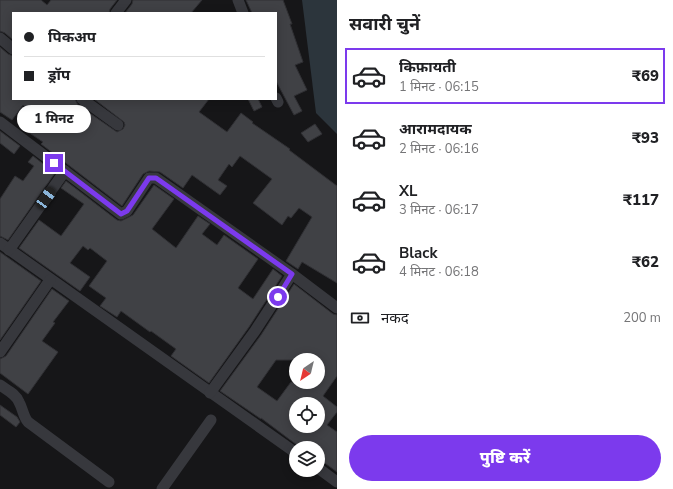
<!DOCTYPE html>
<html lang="hi">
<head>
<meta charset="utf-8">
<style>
	body { margin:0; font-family:"Nunito Sans","Noto Sans Devanagari",sans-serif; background:#f6f6f6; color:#202124; height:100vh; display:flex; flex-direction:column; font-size:15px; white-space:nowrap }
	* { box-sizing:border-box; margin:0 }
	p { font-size:13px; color:#757577 }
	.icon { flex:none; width:22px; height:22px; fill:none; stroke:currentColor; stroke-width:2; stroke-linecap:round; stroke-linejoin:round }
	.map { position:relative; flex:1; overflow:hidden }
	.details { display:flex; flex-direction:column; background:#fff; width:336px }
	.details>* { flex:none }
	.hud { position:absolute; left:12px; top:12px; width:265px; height:88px; border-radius:0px; box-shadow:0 2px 10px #0003; display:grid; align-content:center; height:88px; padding:0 12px; background:#fff }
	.needle { width:26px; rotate:215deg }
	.fabs { position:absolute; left:289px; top:353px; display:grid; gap:8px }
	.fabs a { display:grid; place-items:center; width:36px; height:36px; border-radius:50%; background:#fff; box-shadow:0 2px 10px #0003; font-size:20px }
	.end { position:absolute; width:18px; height:18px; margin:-9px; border:5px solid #7c3aed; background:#fff; box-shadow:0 0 0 2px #fff }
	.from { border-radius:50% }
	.bubble { position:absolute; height:28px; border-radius:14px; background:#fff; box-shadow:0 2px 10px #0003; font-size:13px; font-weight:800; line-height:28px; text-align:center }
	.car { position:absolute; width:12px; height:24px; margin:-12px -6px; border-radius:5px; box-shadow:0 0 3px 1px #0007; background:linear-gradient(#222 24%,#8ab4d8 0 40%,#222 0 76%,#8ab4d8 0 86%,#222 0) }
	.hud b { display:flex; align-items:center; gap:14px; height:38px; font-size:15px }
	.hud b+b { border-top:1px solid #e0e0e0 }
	.hud i { width:10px; height:10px; background:#202124 }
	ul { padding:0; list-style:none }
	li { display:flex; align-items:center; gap:12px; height:56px; margin:0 8px 6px; padding:0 4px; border:2px solid transparent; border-radius:0px }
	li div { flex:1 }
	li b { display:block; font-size:15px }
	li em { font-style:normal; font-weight:800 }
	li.current { border-color:#7c3aed }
	li>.icon { width:36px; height:36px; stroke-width:1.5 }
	h2 { padding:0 12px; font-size:18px; line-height:48px }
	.pay { display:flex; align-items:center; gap:10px; height:44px; padding:0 12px; font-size:15px }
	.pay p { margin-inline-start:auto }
	.primary-button { display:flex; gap:8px; margin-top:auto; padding:8px 12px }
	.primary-button a { flex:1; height:46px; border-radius:24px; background:#7c3aed; color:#fff; font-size:16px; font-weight:800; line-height:46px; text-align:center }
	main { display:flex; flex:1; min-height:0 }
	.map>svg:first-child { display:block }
	.water { fill:#2c353c }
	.building { fill:#404145; stroke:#303034; fill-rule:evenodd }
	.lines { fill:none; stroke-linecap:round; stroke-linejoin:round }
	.minor { stroke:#37383d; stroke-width:11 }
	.route { stroke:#7c3aed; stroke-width:5 }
</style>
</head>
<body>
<main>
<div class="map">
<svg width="337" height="489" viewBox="0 0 337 489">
	<rect width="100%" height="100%" fill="#161618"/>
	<polygon class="water" points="302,0 337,0 337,134 316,113"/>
	<g class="building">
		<polygon points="0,0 41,0 47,5 51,0 117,0 110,9 109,13 13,13 13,40 5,33 0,31"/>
		<polygon points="133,0 202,0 191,13 125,13 132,4"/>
		<polygon points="246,0 283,0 292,24 290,24 303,62 295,65 307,90 294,96 302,111 294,115 276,81 276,13 252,13"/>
		<polygon points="0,47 8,54 13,56 13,99 75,99 78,105 117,132 123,129 125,125 124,122 94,99 209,99 199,112 227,132 241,113 253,122 252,123 290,149 289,150 337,186 337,283 302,262 298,269 286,261 312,217 299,208 291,218 288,216 282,225 253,203 272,179 240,156 232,167 229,164 218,180 227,186 220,195 192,175 183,188 160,172 149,171 143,174 122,206 41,144 43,142 28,132 39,117 23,105 12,120 0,112"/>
		<polygon points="248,99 258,99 262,107 254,111"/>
		<polygon points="315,124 322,134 308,142 301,133"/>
		<polygon points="0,131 20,146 14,154 0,143"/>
		<polygon points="33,156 55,173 8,240 0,236 0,199 15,176 23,181 34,166 28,162"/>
		<polygon points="66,181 117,220 121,221 133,215 154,185 174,199 152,229 176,248 198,216 210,224 202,234 217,245 224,235 258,259 238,288 253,299 273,269 282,276 249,327 209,383 171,356 176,349 151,331 150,332 121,311 117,317 100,306 106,298 89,286 107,261 90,248 88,250 83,246 70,263 90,277 80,291 19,248 39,220 61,236 84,204 61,188"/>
		<polygon points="0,252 41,281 0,340"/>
		<path d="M294,284L333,314L337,315V376L323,396L337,407V412L327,425L337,432V472L318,458V448H301L261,418V419L220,391L261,335ZM276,360H318V382H291L277,401L257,387ZM296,404H318V426H296Z"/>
		<polygon points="52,289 69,301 53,322 55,323 42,341 58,352 28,394 0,373 0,359 6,356"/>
		<polygon points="0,405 17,417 20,422 16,427 0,415"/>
	</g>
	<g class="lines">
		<g class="minor">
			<polyline points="238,0 243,13"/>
			<polyline points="116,13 126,0"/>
			<polyline points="0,38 13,49"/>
			<polyline points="276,98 278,102"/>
			<polyline points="82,99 118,125"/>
			<polyline points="0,122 121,214 127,211 149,178 156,178 292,274 337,308"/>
			<polyline points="0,243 296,453"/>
			<polyline points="9,250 65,171"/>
			<polyline points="0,352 50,280"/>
			<path d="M0,385C7,390 16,394 19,402C23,409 23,416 28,422L109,482"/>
			<polyline points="210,393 255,331 292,274"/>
			<polyline points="318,468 337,482"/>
			<polyline points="162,489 211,420"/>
		</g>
	</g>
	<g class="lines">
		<polyline class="route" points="54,163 121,214 127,211 149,178 156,178 292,274 278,297"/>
	</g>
</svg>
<div class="fabs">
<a><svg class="needle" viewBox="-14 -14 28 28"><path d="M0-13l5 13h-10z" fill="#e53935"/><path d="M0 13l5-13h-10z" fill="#757577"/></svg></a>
<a><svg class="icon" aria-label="locate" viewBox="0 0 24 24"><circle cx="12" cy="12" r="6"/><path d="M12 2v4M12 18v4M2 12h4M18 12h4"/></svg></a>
<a><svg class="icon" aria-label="layers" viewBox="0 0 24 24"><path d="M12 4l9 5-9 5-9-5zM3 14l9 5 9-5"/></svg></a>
</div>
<i class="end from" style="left:278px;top:297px"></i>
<i class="end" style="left:54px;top:163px"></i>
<div class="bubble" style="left:17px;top:105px;width:74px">1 मिनट</div>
<i class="car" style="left:46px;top:198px;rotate:36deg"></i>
<div class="hud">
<b><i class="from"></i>पिकअप</b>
<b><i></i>ड्रॉप</b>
</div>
</div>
<section class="details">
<h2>सवारी चुनें</h2>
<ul>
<li class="current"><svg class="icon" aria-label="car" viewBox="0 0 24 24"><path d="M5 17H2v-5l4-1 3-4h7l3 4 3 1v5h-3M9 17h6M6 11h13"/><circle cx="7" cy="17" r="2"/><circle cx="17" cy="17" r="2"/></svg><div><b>किफ़ायती</b><p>1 मिनट · 06:15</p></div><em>₹69</em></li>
<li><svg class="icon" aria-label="car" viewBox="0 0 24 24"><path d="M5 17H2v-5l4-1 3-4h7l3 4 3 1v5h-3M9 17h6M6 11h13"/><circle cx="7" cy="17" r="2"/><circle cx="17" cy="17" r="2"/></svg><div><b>आरामदायक</b><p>2 मिनट · 06:16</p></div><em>₹93</em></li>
<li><svg class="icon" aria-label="car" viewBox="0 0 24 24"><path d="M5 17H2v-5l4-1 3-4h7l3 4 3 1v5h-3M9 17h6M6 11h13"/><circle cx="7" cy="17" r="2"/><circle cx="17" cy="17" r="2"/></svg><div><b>XL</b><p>3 मिनट · 06:17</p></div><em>₹117</em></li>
<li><svg class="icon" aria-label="car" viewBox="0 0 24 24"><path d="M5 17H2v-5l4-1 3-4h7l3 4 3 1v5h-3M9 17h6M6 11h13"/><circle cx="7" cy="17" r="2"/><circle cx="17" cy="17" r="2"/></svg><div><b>Black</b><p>4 मिनट · 06:18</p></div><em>₹62</em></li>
</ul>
<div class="pay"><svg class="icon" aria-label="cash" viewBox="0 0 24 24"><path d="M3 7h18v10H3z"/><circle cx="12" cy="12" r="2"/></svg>नकद<p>200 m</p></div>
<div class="primary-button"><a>पुष्टि करें</a></div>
</section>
</main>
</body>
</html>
